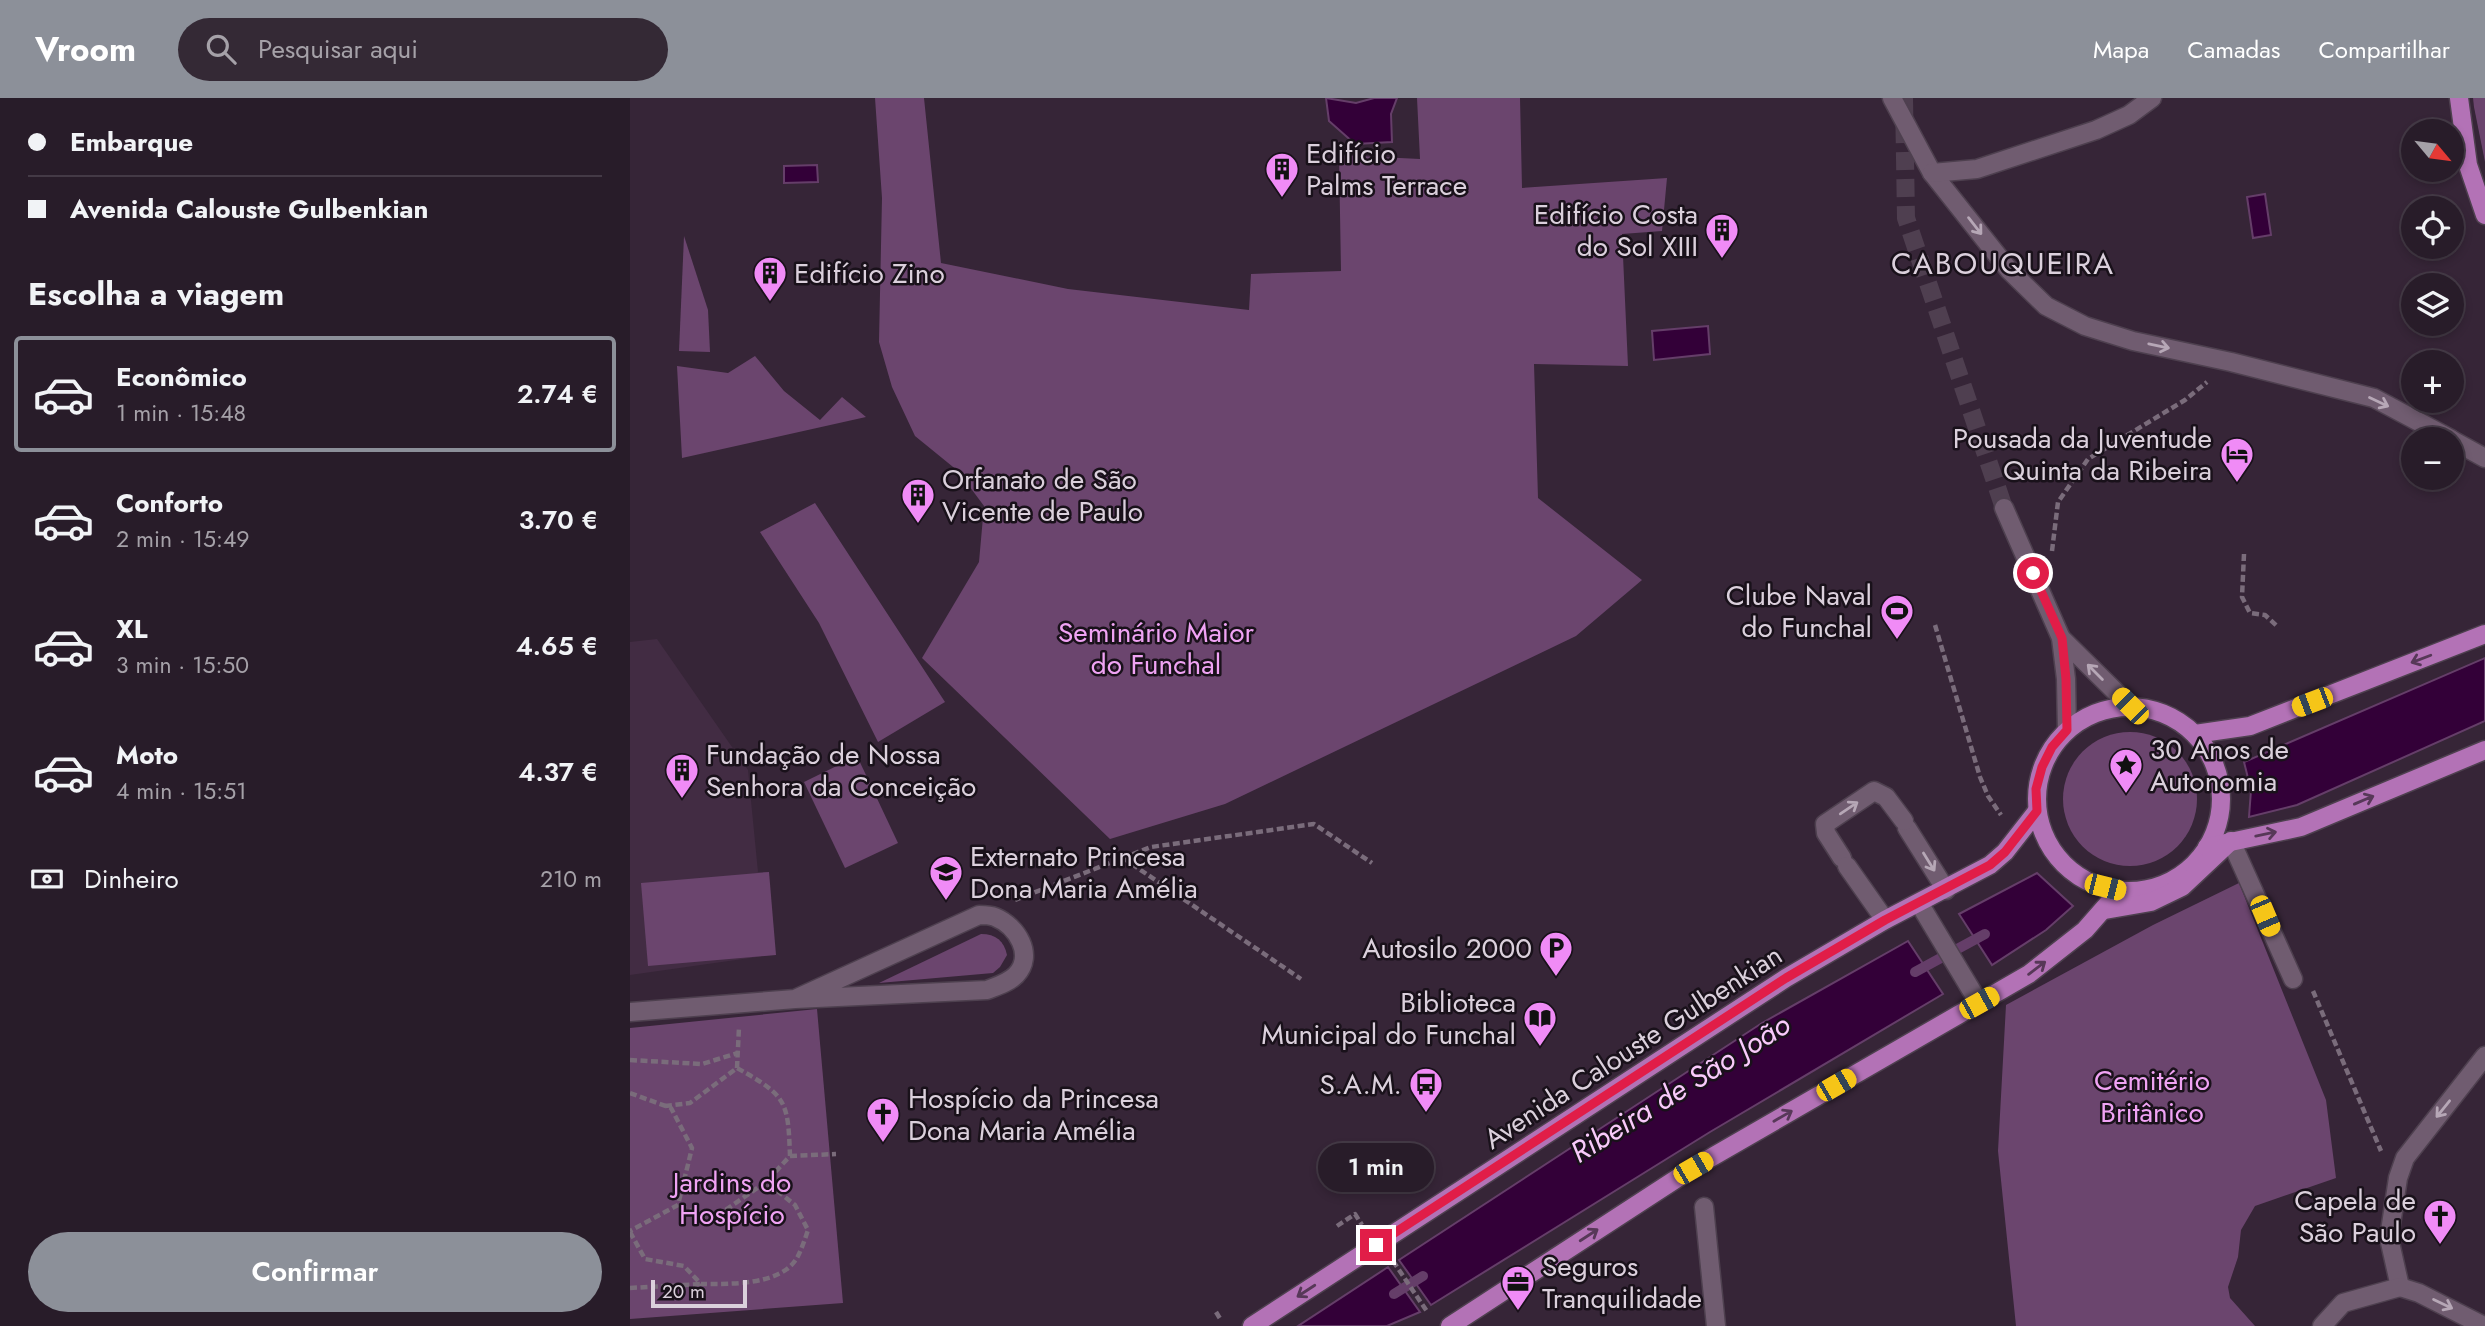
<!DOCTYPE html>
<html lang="pt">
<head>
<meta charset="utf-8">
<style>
	body { margin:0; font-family:Jost,sans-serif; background:#342935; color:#f1f3f6; height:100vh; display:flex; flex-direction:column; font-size:26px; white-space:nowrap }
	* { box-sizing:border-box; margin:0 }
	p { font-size:23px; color:#a5a1a8 }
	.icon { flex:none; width:38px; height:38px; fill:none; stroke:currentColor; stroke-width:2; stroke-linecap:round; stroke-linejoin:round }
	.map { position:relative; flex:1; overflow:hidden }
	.details { display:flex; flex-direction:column; background:#281c29; width:630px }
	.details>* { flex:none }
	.banner { display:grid; align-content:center; height:154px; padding:0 28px; background:#281c29 }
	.needle { width:46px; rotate:119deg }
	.fabs { position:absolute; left:1771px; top:21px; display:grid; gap:14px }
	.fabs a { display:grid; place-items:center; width:63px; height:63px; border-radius:50%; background:#281c29; box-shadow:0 4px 10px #0003,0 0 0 2px #443a46; font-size:35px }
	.scale { position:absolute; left:21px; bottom:18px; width:96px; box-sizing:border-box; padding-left:7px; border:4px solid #dbd0dc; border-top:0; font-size:19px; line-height:24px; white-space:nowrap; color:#dbd0dc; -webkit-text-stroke:5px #19111a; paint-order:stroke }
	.end { position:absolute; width:32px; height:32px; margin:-16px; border:9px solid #e11d48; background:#fff; box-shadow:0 0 0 4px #fff }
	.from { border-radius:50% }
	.bubble { position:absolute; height:49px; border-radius:24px; background:#281c29; box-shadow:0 4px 10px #0003,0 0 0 2px #443a46; font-size:23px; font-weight:600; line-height:49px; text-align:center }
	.car { position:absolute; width:21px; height:42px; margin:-21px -10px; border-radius:9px; box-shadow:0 0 5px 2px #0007; background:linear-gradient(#f5c518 24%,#345 0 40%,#f5c518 0 76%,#345 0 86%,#f5c518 0) }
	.banner b { display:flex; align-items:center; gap:24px; height:66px; font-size:26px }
	.banner b+b { border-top:2px solid #443a46 }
	.banner i { width:18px; height:18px; background:#f1f3f6 }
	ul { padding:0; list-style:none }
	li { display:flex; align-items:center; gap:21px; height:116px; margin:0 14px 10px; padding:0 14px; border:4px solid transparent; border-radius:7px }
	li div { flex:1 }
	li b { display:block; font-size:26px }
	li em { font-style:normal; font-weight:600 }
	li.active { border-color:#8c9099 }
	li>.icon { width:63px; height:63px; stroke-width:1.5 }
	h2 { padding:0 28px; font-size:32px; line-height:84px }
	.pay { display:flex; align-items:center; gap:18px; height:77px; padding:0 28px; font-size:26px }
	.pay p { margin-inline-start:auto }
	.primary-button { display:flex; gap:14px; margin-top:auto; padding:14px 28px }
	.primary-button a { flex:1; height:80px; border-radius:42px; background:#8c9099; color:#fff; font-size:28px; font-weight:600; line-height:80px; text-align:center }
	header { display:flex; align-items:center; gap:42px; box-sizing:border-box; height:98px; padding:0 35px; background:#8c9099; color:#fff }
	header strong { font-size:33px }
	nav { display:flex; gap:38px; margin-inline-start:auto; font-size:24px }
	.search { width:490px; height:63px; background:#342935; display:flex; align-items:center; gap:18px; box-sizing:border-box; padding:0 24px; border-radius:38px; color:#a5a1a8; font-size:26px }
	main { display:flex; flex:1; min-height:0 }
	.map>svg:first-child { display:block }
	.built { fill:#422c43 }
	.green { fill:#6b456e }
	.water { fill:#330038; stroke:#653e69; stroke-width:2 }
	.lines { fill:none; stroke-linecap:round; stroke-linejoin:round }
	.stream { stroke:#653e69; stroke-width:10 }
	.minor-tunnel { stroke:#4f3f50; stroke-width:18; stroke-dasharray:18 9; stroke-linecap:butt }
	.minor-casing { stroke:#4e404f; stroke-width:21 }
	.major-casing { stroke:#4e404f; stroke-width:21 }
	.path { stroke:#7a6c7b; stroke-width:4.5; stroke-dasharray:7 3.5; stroke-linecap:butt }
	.minor { stroke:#705c70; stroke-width:18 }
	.major { stroke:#b372b6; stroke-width:18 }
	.oneway { stroke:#b6a7b6 }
	.oneway2 { stroke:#573858 }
	.route { stroke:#e11d48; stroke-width:9 }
	.labels { text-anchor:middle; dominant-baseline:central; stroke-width:5; stroke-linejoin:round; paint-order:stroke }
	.poi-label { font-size:28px; fill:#dbd0dc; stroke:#19111a; text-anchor:start }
	.park-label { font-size:28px; fill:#f0a3f4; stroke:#19111a }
	.street-label { font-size:28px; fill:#dbd0dc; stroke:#19111a }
	.neighbourhood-label { font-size:30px; letter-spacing:2px; fill:#dbd0dc; stroke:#19111a }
	.water-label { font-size:30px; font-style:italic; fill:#f9cafb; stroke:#19111a }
</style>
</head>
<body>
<header>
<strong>Vroom</strong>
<div class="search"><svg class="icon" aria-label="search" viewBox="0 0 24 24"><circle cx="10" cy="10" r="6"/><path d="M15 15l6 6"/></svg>Pesquisar aqui</div>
<nav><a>Mapa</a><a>Camadas</a><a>Compartilhar</a></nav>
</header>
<main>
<section class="details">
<div class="banner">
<b><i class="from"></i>Embarque</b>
<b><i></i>Avenida Calouste Gulbenkian</b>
</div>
<h2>Escolha a viagem</h2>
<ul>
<li class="active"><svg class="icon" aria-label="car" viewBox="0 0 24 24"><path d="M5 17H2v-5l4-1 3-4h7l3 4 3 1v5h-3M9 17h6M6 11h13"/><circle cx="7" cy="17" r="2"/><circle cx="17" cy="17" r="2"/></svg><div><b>Econômico</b><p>1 min · 15:48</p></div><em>2.74 €</em></li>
<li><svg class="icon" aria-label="car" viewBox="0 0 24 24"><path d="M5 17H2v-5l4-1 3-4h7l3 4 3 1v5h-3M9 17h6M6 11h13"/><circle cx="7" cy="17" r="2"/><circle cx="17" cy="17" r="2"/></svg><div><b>Conforto</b><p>2 min · 15:49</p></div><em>3.70 €</em></li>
<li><svg class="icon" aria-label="car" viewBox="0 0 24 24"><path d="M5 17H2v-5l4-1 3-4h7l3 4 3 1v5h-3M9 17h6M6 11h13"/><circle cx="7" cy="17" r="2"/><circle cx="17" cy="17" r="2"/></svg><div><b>XL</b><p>3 min · 15:50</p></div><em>4.65 €</em></li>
<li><svg class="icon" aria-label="car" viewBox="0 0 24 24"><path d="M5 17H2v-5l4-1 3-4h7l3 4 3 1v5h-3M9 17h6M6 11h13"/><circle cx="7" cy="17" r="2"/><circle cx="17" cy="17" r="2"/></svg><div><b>Moto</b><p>4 min · 15:51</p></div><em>4.37 €</em></li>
</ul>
<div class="pay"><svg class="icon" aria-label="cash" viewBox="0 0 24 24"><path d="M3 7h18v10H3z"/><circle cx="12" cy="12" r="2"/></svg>Dinheiro<p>210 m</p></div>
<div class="primary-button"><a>Confirmar</a></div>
</section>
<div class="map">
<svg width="1855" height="1228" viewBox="0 0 1855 1228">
	<rect width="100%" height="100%" fill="#362537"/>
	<polygon class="built" points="27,541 118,672 128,774 139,774 141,857 0,877 0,544"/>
	<g class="green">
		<polygon points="245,0 294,0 311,165 438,191 619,212 621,176 711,173 709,57 790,61 787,0 890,0 892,90 1037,80 1032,133 992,136 998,268 904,266 908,400 1012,482 946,538 595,706 480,741 292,560 349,464 354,408 328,373 285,338 262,289 249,244 252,100"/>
		<polygon points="1843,0 1855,0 1855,64 1844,9"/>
		<polygon points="54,138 78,212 80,254 49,253"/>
		<polygon points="125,258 154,293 190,322 212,299 236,319 52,360 47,268 98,275"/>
		<polygon points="185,405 315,604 248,644 189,525 130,434"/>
		<circle cx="1500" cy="701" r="67"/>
		<polygon points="227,658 268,745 215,770 174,684"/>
		<polygon points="139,774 146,857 18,868 11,785"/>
		<polygon points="1609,785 1696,1002 1706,1080 1625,1108 1611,1132 1608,1159 1598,1189 1600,1200 1625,1228 1386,1228 1368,1053 1376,907 1523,827"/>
		<path d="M351,836C366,836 374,843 377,857L370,869L363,875L249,885Z"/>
		<polygon points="187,911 213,1205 0,1221 0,930"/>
	</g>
	<g class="water">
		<polygon points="696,0 726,5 744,0 767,0 761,16 762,44 725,46 699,23"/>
		<polygon points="187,67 188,84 154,85 154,68"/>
		<polygon points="1635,96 1641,137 1623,140 1617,99"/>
		<polygon points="1078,228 1080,256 1024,262 1022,233"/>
		<polygon points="1855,560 1855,623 1667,707 1619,719 1621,692 1614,664"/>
		<polygon points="1407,775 1443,808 1416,832 1362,867 1329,816"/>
		<polygon points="1278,843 1313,896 1080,1034 801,1207 769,1162 1132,925"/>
		<polygon points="758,1169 790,1214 757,1228 668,1228"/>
	</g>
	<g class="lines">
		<g class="stream">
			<polyline points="1285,874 1355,836"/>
			<polyline points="764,1196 793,1178"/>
		</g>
		<polyline class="minor-tunnel" points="1274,0 1276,120 1374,410"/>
		<defs>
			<g id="minor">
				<polyline points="1262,0 1302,75 1379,172 1416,208 1455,228 1503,243 1601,264 1744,300 1821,341"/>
				<polyline points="1302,75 1347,71 1466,32 1499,17 1522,0"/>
				<polyline points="1822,342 1855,360"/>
				<polyline points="1374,410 1431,540 1436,581 1437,632"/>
				<polyline points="1431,540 1500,608"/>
				<polyline points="1277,730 1316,792"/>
				<polyline points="1601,743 1663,881"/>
				<polyline points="1212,760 1196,735 1195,726 1244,693 1256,699 1274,723"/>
				<polyline points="1217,768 1255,822"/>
				<polyline points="1289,805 1349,905"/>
				<path d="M0,914L165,901L357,892C367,888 378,885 386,877C405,857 387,828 365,819C360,817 354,817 349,817L165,901"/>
				<polyline points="1074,1109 1086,1228"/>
				<polyline points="1770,1189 1759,1140 1768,1080 1775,1060 1855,958"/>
				<polyline points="1770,1189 1789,1195 1854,1228"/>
				<polyline points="1692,1228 1713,1205 1770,1189"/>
			</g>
			<g id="major">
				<polyline points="1829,0 1838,67 1855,117"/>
				<circle cx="1499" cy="701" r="92"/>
				<polyline points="1565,636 1620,628 1855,536"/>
				<polyline points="1577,749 1671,729 1855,652"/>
				<polyline points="1475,812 1521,804 1552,789 1601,743"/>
				<polyline points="622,1228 1156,880 1255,822 1360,767 1375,754 1407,713"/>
				<polyline points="820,1228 1063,1070 1399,876 1455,832 1490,792"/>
			</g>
		</defs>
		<use href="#minor" class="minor-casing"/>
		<use href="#major" class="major-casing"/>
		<g class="path">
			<polyline points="1422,453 1428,404 1458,361 1555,302 1577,284"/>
			<polyline points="1614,456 1612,499 1620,515 1635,517 1647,528"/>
			<polyline points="1305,527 1350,679 1358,698 1371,717"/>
			<polyline points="493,760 671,881"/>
			<polyline points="385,802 521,749 684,726 742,765"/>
			<polyline points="1683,893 1751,1053"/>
			<polyline points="0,962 72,966 108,955"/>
			<polyline points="107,970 109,929"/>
			<polyline points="0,995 41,1010 62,1050 48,1107 0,1133"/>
			<path d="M35,1008L60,1005L107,970C157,998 158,1003 160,1058L136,1084"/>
			<polyline points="160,1058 206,1056"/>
			<polyline points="707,1128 725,1116 732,1127"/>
			<path d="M0,1134L15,1161L54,1168L71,1186C99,1186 153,1188 168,1158C172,1150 175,1141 178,1132L165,1107L136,1084L81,1122L48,1107"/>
			<polyline points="763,1163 798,1215"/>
			<polyline points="0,1190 71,1186"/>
			<polyline points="586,1214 591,1222"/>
		</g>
		<use href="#minor" class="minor"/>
		<use href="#major" class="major"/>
	</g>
	<defs><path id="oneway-shaft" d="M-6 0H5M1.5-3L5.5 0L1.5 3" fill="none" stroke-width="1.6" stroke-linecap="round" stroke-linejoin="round" transform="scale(1.75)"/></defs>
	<g class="oneway">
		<use href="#oneway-shaft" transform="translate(1345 128) rotate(52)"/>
		<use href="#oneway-shaft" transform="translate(1529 248) rotate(12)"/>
		<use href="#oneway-shaft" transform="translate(1749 304) rotate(25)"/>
		<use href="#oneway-shaft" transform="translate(1465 574) rotate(-135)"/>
		<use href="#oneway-shaft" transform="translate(1219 710) rotate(-34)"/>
		<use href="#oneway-shaft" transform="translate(1299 764) rotate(58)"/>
		<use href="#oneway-shaft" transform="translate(1813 1011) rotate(129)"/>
		<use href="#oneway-shaft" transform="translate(1813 1206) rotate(26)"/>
	</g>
	<g class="oneway2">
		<use href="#oneway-shaft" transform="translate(1791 561) rotate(159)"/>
		<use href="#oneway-shaft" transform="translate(1734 702) rotate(-23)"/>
		<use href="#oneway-shaft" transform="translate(1636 736) rotate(-12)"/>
		<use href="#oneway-shaft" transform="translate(1407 870) rotate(-37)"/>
		<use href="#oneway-shaft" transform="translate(1153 1018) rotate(-30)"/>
		<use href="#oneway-shaft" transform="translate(959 1137) rotate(-33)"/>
		<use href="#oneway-shaft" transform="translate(676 1193) rotate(147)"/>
	</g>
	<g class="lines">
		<polyline class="route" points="746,1147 1156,880 1255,822 1360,767 1375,754 1407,713 1406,691 1412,669 1422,649 1437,632 1436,581 1432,540 1403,475"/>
	</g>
	<defs>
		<symbol id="building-pin" viewBox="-11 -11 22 30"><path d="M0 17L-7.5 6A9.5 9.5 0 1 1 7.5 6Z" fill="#f08bf6" stroke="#19111a"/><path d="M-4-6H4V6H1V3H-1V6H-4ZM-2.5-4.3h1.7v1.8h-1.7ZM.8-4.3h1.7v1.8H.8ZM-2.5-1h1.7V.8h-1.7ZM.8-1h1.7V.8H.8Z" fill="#111"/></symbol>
		<symbol id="hotel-pin" viewBox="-11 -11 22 30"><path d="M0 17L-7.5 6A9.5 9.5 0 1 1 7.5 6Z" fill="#f08bf6" stroke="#19111a"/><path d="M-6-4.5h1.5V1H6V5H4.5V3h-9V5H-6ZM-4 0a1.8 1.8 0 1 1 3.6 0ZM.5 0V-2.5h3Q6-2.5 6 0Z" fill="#111"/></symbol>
		<symbol id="stadium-pin" viewBox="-11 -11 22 30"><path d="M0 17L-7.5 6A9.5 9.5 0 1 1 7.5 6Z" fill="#f08bf6" stroke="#19111a"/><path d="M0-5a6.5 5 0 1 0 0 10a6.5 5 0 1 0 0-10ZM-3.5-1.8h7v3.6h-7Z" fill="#111"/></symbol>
		<symbol id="sight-pin" viewBox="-11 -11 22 30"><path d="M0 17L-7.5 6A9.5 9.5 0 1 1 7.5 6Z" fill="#f08bf6" stroke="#19111a"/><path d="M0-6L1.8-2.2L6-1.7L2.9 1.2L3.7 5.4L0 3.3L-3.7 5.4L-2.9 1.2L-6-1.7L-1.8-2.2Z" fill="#111"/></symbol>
		<symbol id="school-pin" viewBox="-11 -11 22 30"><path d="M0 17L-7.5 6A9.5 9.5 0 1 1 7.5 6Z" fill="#f08bf6" stroke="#19111a"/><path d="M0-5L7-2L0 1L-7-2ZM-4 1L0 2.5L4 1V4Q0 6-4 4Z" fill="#111"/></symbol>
		<symbol id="parking-pin" viewBox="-11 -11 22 30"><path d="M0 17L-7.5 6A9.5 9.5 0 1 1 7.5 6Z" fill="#f08bf6" stroke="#19111a"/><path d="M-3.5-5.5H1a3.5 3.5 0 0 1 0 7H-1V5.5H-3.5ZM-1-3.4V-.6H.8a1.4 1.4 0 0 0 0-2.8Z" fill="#111"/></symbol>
		<symbol id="library-pin" viewBox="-11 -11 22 30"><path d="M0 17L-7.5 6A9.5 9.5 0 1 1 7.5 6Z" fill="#f08bf6" stroke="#19111a"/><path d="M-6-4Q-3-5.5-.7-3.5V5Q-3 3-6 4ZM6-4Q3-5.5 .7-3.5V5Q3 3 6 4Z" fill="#111"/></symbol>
		<symbol id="bus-pin" viewBox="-11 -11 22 30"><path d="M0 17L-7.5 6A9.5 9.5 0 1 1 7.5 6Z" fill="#f08bf6" stroke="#19111a"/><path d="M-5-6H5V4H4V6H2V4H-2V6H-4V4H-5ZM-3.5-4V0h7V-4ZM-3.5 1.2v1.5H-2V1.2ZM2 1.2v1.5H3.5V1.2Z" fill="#111"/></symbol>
		<symbol id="church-pin" viewBox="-11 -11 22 30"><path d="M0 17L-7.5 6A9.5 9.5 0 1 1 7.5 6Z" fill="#f08bf6" stroke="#19111a"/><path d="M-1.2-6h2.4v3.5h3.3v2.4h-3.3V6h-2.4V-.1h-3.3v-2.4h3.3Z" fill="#111"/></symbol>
		<symbol id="office-pin" viewBox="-11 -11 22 30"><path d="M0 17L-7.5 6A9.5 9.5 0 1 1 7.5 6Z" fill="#f08bf6" stroke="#19111a"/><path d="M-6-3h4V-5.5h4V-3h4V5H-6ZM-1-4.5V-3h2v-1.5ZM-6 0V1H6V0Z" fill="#111"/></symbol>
	</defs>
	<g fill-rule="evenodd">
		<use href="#building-pin" x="633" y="52" width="38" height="52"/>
		<use href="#building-pin" x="1073" y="113" width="38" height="52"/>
		<use href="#building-pin" x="121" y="156" width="38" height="52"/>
		<use href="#hotel-pin" x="1588" y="337" width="38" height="52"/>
		<use href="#building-pin" x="269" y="378" width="38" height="52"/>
		<use href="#stadium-pin" x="1248" y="494" width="38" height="52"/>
		<use href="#sight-pin" x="1477" y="648" width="38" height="52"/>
		<use href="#building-pin" x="33" y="653" width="38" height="52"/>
		<use href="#school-pin" x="297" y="755" width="38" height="52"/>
		<use href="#parking-pin" x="907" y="831" width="38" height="52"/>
		<use href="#library-pin" x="891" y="901" width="38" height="52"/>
		<use href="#bus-pin" x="777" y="967" width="38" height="52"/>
		<use href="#church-pin" x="234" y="997" width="38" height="52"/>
		<use href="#church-pin" x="1791" y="1099" width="38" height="52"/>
		<use href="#office-pin" x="869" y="1165" width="38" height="52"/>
	</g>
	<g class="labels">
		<g class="poi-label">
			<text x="676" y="55">Edifício<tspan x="676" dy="32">Palms Terrace</tspan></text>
			<text x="1068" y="116" text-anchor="end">Edifício Costa<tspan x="1068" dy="32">do Sol XIII</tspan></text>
			<text x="164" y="175">Edifício Zino</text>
			<text x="1582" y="340" text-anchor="end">Pousada da Juventude<tspan x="1582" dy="32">Quinta da Ribeira</tspan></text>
			<text x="312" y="381">Orfanato de São<tspan x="312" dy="32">Vicente de Paulo</tspan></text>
			<text x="1242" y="497" text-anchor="end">Clube Naval<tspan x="1242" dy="32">do Funchal</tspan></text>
			<text x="1520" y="651">30 Anos de<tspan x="1520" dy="32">Autonomia</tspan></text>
			<text x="76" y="656">Fundação de Nossa<tspan x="76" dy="32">Senhora da Conceição</tspan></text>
			<text x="340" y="758">Externato Princesa<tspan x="340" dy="32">Dona Maria Amélia</tspan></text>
			<text x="902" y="850" text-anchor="end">Autosilo 2000</text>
			<text x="886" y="904" text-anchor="end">Biblioteca<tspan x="886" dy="32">Municipal do Funchal</tspan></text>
			<text x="772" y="986" text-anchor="end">S.A.M.</text>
			<text x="278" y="1000">Hospício da Princesa<tspan x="278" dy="32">Dona Maria Amélia</tspan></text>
			<text x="1786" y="1102" text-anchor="end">Capela de<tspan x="1786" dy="32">São Paulo</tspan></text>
			<text x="912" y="1168">Seguros<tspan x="912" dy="32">Tranquilidade</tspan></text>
		</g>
		<g class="park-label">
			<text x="526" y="534">Seminário Maior<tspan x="526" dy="32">do Funchal</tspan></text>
			<text x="1522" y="982">Cemitério<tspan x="1522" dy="32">Britânico</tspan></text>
			<text x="102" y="1084">Jardins do<tspan x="102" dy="32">Hospício</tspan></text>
		</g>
		<g class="street-label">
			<text transform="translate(1003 949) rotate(-33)">Avenida Calouste Gulbenkian</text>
		</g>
		<g class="neighbourhood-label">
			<text x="1373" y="165">CABOUQUEIRA</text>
		</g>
		<g class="water-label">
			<text transform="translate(1050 990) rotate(-32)">Ribeira de São João</text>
		</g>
	</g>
</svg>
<div class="fabs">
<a><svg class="needle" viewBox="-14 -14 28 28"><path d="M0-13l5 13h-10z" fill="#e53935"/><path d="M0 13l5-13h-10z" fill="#a5a1a8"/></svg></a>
<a><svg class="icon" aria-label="locate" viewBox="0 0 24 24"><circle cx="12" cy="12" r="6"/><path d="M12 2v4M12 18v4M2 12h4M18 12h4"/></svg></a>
<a><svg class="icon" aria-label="layers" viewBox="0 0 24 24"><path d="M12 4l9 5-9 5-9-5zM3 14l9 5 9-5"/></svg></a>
<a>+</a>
<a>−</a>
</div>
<div class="scale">20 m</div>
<i class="end from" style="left:1403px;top:475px"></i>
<i class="end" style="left:746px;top:1147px"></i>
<div class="bubble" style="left:688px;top:1045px;width:116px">1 min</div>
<i class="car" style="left:1682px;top:604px;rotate:249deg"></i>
<i class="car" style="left:1500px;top:608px;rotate:315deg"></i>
<i class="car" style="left:1475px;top:789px;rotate:104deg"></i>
<i class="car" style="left:1635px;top:818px;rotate:157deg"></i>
<i class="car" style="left:1349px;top:905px;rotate:61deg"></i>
<i class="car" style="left:1206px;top:987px;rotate:60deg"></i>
<i class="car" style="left:1063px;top:1070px;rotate:60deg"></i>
</div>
</main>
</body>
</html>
